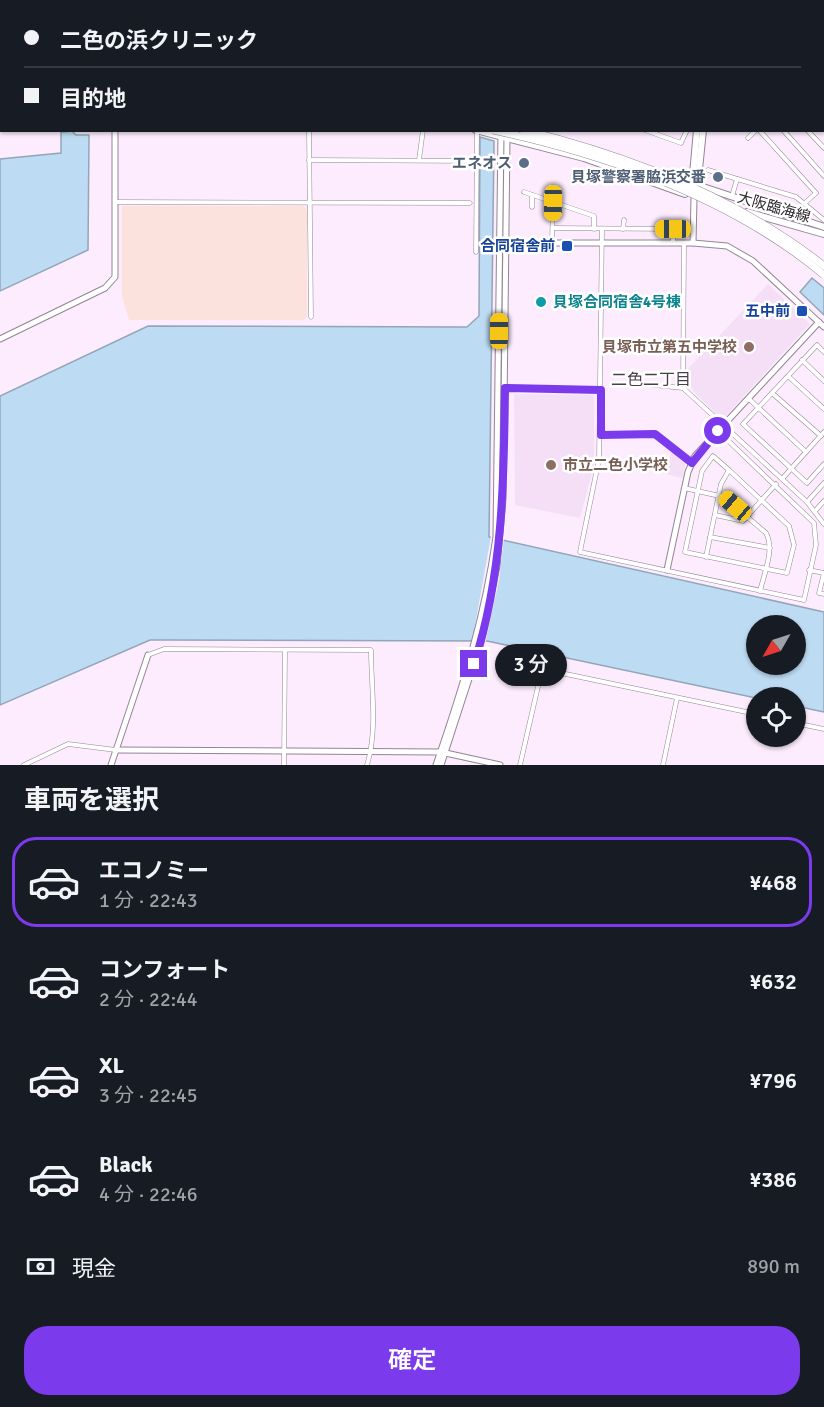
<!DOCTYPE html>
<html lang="ja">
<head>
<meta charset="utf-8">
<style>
	body { margin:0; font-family:Signika,"Noto Sans JP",sans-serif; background:#242831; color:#f1f3f6; height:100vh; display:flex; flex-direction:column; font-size:22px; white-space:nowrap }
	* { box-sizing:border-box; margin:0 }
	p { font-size:20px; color:#9ea1a6 }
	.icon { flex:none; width:33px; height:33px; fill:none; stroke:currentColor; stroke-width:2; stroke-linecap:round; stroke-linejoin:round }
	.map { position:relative; height:765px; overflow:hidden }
	.side { display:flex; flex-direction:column; background:#171b24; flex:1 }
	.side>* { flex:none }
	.hud { position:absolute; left:0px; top:0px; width:825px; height:132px; box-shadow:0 2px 4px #0004; display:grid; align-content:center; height:132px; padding:0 24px; background:#171b24 }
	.needle { width:39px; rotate:231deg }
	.tools { position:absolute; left:746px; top:615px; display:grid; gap:12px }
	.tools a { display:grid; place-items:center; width:60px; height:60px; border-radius:50%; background:#171b24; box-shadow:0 2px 4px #0004; font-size:30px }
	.end { position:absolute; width:27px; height:27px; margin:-14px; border:8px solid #7c3aed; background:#fff; box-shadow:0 0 0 3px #fff }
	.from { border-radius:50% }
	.bubble { position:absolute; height:42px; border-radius:21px; background:#171b24; box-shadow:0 2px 4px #0004; font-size:20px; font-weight:600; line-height:42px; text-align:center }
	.car { position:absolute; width:18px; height:36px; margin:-18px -9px; border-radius:8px; box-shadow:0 0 4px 2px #0007; background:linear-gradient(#f5c518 24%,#345 0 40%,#f5c518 0 76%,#345 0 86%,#f5c518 0) }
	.hud b { display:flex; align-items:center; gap:21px; height:57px; font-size:22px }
	.hud b+b { border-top:2px solid #363941 }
	.hud i { width:15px; height:15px; background:#f1f3f6 }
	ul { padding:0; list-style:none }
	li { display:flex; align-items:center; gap:18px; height:90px; margin:0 12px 9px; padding:0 12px; border:3px solid transparent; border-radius:24px }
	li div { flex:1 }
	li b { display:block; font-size:22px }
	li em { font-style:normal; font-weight:600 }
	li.active { border-color:#7c3aed }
	li>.icon { width:54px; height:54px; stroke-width:1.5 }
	h2 { padding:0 24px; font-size:27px; line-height:72px }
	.pay { display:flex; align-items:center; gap:15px; height:66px; padding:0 24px; font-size:22px }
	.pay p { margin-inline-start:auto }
	.action { display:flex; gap:12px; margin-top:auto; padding:12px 24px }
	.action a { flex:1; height:69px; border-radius:24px; background:#7c3aed; color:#fff; font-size:24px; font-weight:600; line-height:69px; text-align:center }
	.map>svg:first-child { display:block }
	.industrial { fill:#fce2dc }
	.built { fill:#f4dff6 }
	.water { fill:#bddbf2; stroke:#92a6b8; stroke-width:1.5; fill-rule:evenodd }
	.pier { fill:#fcecfd }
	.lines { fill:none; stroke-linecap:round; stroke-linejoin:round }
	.street-casing { stroke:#938595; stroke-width:5 }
	.secondary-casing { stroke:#938595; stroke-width:7 }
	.primary-casing { stroke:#938595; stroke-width:8 }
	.highway-casing { stroke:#938595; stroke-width:8 }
	.street { stroke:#fff; stroke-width:4 }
	.secondary { stroke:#fff; stroke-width:5 }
	.primary { stroke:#fff; stroke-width:6 }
	.highway { stroke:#fff; stroke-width:7 }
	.highway-bridge-casing { stroke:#938595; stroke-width:8; stroke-linecap:butt }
	.highway-bridge { stroke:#fff; stroke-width:7 }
	.route { stroke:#7c3aed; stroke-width:8 }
	.service-dot { fill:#5c6f8a; stroke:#fff; stroke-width:2 }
	.transit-dot { fill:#1a4fb4; stroke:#fff; stroke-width:2 }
	.culture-dot { fill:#0f9aa8; stroke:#fff; stroke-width:2 }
	.education-dot { fill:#8d6e63; stroke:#fff; stroke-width:2 }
	.labels { text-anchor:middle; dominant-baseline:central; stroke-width:5; stroke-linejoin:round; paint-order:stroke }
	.service-label { font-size:15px; font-weight:bold; fill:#4e5e75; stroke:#fff; text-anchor:end }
	.street-label { font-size:15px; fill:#2f292f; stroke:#fff }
	.transit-label { font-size:15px; font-weight:bold; fill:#164399; stroke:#fff; text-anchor:end }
	.culture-label { font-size:15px; font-weight:bold; fill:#0d838f; stroke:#fff; text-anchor:start }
	.education-label { font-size:15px; font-weight:bold; fill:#785e54; stroke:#fff; text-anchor:end }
	.neighbourhood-label { font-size:16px; fill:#4a3e4c; stroke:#fff }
</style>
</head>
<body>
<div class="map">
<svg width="824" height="765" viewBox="0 0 824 765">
	<rect width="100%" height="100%" fill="#fcecfd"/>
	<polygon class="industrial" points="122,206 304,206 307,210 307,317 303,320 129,320 122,296"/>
	<g class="built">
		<polygon points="768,284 810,324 722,420 693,391 689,383 688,369"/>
		<polygon points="514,394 594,395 594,465 580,518 515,505"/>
		<polygon points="672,448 686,462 682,478 666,474"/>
	</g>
	<g class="water">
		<polygon points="72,131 76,135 89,135 88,250 0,291 0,159 61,153 61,132"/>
		<path d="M480,137L494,141L489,537L824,612V712L795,706V698H756L487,641L166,640H150L0,705V396L148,326L467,327L479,316ZM756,626H795V664H756Z"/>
		<polygon points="812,278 824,288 824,315 800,292"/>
	</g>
	<polygon class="pier" points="491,536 504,538 499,581 485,644 479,644 472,642"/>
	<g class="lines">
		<defs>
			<g id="street">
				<polyline points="4,0 4,2"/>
				<polyline points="34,0 34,2"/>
				<polyline points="214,0 214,2"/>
				<polyline points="229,0 229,2"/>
				<polyline points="244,0 244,2"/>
				<polyline points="264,0 264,2"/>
				<polyline points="289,0 289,2"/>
				<polyline points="311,0 311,2"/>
				<polyline points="322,0 322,2"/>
				<polyline points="341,0 341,2"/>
				<polyline points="367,0 367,2"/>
				<polyline points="429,0 437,2"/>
				<polyline points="490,0 499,2"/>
				<polyline points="599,0 603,2"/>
				<polyline points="54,2 54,0"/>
				<polyline points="149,2 149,0"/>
				<polyline points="195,2 195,0"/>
				<polyline points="402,2 402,0"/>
				<polyline points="420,2 421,0"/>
				<polyline points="470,2 470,0"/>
				<polyline points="557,2 557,0"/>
				<polyline points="618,2 618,0"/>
				<polyline points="648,2 649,0"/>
				<polyline points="679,2 679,0"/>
				<polyline points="701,2 701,0"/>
				<polyline points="722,2 726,0"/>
				<polyline points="0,51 2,51"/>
				<polyline points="0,80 2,80"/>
				<polyline points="309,130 311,317"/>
				<polyline points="645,130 681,143 687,130"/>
				<polyline points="759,130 816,193 805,203"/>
				<polyline points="783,130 824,176"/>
				<polyline points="807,130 824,148"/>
				<polyline points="748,138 756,130"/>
				<polyline points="309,160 477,161"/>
				<polyline points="419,160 423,130"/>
				<polyline points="708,170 796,197 824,220"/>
				<polyline points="524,192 594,216 594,229"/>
				<polyline points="532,195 532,207"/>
				<polyline points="732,196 737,179"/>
				<polyline points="116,202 470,203"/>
				<polyline points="553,228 673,229 673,243"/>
				<polyline points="602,229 599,459 580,552 804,600 816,545 814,523 718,431"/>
				<polyline points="623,229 624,220"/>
				<polyline points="552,243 553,203"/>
				<polyline points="476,252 477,131"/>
				<polyline points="824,352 817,345 743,424 807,483 824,464"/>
				<polyline points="802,360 824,381"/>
				<polyline points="788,376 824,409"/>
				<polyline points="644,384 683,388 807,502 824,524"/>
				<polyline points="505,388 601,390"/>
				<polyline points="683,388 684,243"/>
				<polyline points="772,393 821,436"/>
				<polyline points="748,398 806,452 824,432"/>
				<polyline points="601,435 655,434 691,463"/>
				<polyline points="782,479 806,452"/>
				<path d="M684,488L724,497L766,533C775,549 764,574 760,591"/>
				<polyline points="807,502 824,483"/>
				<polyline points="815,511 824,501"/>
				<polyline points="715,515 743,521 776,484"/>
				<polyline points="710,537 770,548"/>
				<polyline points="706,557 721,484 729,470 789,526 794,545 787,573 685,552 702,471 713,456 729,470"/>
				<polyline points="809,570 824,573"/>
				<polyline points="824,573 819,593 824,594"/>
				<path d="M148,655L164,649L371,650C371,686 378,730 367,765"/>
				<polyline points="795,723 824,729"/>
				<polyline points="24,765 68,744 116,750"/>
				<polyline points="284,765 285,650"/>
				<polyline points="520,765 542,669 756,714"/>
				<polyline points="663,765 677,698"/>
			</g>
			<g id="secondary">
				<polyline points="96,0 96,2"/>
				<polyline points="520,2 520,0"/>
				<polyline points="824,67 824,66"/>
				<polyline points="503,243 693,243 727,246 753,261 824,327"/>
				<polyline points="693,243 694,198"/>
				<polyline points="0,339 105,288 115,277 115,130"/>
				<polyline points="667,570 688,472 695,456 819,322"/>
				<polyline points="116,750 441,752 500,765"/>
				<polyline points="111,765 148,655"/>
				<path d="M436,765C462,690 485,616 496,537L501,133"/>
				<polyline points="441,765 481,642 497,566 503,499 507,136"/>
			</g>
			<g id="primary">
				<polyline points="707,2 707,0"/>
				<polyline points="714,2 714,0"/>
				<polyline points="0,106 2,106"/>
				<polyline points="476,130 584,158 685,194"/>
				<polyline points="688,182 824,227"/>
				<polyline points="692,185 697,130"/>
				<polyline points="697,189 703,130"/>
				<polyline points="747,212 824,234"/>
			</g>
			<g id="highway">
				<polyline points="0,116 2,115"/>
				<polyline points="0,127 2,127"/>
			</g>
		</defs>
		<use href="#street" class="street-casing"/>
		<use href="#secondary" class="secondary-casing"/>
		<use href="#primary" class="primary-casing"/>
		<use href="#highway" class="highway-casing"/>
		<use href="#street" class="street"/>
		<use href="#secondary" class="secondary"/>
		<use href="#primary" class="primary"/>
		<use href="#highway" class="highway"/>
		<defs>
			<g id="highway-bridge">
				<path d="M493,130C608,155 732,198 824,275"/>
				<path d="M523,130C629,156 738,198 824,266"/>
			</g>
		</defs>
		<use href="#highway-bridge" class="highway-bridge-casing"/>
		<use href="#highway-bridge" class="highway-bridge"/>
	</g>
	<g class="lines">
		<path class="route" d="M474,664C503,574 504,482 505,388L601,390V435L655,434L692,463L718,431"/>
	</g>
	<g class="service-dot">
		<circle cx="524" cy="163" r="6"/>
		<circle cx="718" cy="177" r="6"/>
	</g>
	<g class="transit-dot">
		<rect x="561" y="240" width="12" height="12" rx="3"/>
		<rect x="796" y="305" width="12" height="12" rx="3"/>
	</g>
	<circle class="culture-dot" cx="541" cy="302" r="6"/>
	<g class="education-dot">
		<circle cx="749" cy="347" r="6"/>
		<circle cx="551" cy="465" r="6"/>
	</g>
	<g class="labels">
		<g class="service-label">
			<text x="512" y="163">エネオス</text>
			<text x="706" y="177">貝塚警察署脇浜交番</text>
		</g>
		<g class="street-label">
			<text transform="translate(774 207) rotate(16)">大阪臨海線</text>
		</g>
		<g class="transit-label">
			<text x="555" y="246">合同宿舎前</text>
			<text x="790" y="311">五中前</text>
		</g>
		<g class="culture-label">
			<text x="553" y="302">貝塚合同宿舎4号棟</text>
		</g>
		<g class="education-label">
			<text x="737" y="347">貝塚市立第五中学校</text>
			<text x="563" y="465" text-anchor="start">市立二色小学校</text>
		</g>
		<g class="neighbourhood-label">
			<text x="651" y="380">二色二丁目</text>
		</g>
	</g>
</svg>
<div class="tools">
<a><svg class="needle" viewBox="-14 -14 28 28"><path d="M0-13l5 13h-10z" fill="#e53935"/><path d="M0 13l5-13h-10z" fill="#9ea1a6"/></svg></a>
<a><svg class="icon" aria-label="locate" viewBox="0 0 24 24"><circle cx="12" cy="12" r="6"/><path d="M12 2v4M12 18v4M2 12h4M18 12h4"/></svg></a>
</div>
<i class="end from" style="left:718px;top:431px"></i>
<i class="end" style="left:474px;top:664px"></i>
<div class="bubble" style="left:495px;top:644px;width:72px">3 分</div>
<i class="car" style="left:553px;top:203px;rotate:181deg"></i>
<i class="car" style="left:673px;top:229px;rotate:270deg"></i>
<i class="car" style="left:499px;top:331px;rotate:0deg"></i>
<i class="car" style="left:735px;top:506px;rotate:310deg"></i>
<div class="hud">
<b><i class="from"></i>二色の浜クリニック</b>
<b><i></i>目的地</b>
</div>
</div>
<section class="side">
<h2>車両を選択</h2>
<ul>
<li class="active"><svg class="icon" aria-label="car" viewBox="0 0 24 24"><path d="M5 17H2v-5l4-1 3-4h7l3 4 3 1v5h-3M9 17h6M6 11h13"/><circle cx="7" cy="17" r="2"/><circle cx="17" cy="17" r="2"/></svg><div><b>エコノミー</b><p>1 分 · 22:43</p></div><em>¥468</em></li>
<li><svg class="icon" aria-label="car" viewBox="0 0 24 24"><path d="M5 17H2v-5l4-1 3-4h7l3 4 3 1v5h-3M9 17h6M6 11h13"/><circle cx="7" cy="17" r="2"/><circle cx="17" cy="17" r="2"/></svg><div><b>コンフォート</b><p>2 分 · 22:44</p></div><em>¥632</em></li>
<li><svg class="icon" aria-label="car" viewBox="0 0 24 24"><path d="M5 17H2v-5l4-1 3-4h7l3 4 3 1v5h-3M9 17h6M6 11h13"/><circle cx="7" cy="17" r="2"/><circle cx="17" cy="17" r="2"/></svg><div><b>XL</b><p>3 分 · 22:45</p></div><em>¥796</em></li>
<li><svg class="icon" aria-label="car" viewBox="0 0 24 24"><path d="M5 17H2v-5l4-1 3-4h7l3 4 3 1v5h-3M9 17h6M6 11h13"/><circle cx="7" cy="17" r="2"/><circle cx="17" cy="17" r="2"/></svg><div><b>Black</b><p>4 分 · 22:46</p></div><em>¥386</em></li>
</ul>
<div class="pay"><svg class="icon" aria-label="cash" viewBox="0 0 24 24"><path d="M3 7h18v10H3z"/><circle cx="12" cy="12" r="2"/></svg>現金<p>890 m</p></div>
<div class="action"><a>確定</a></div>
</section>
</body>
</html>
